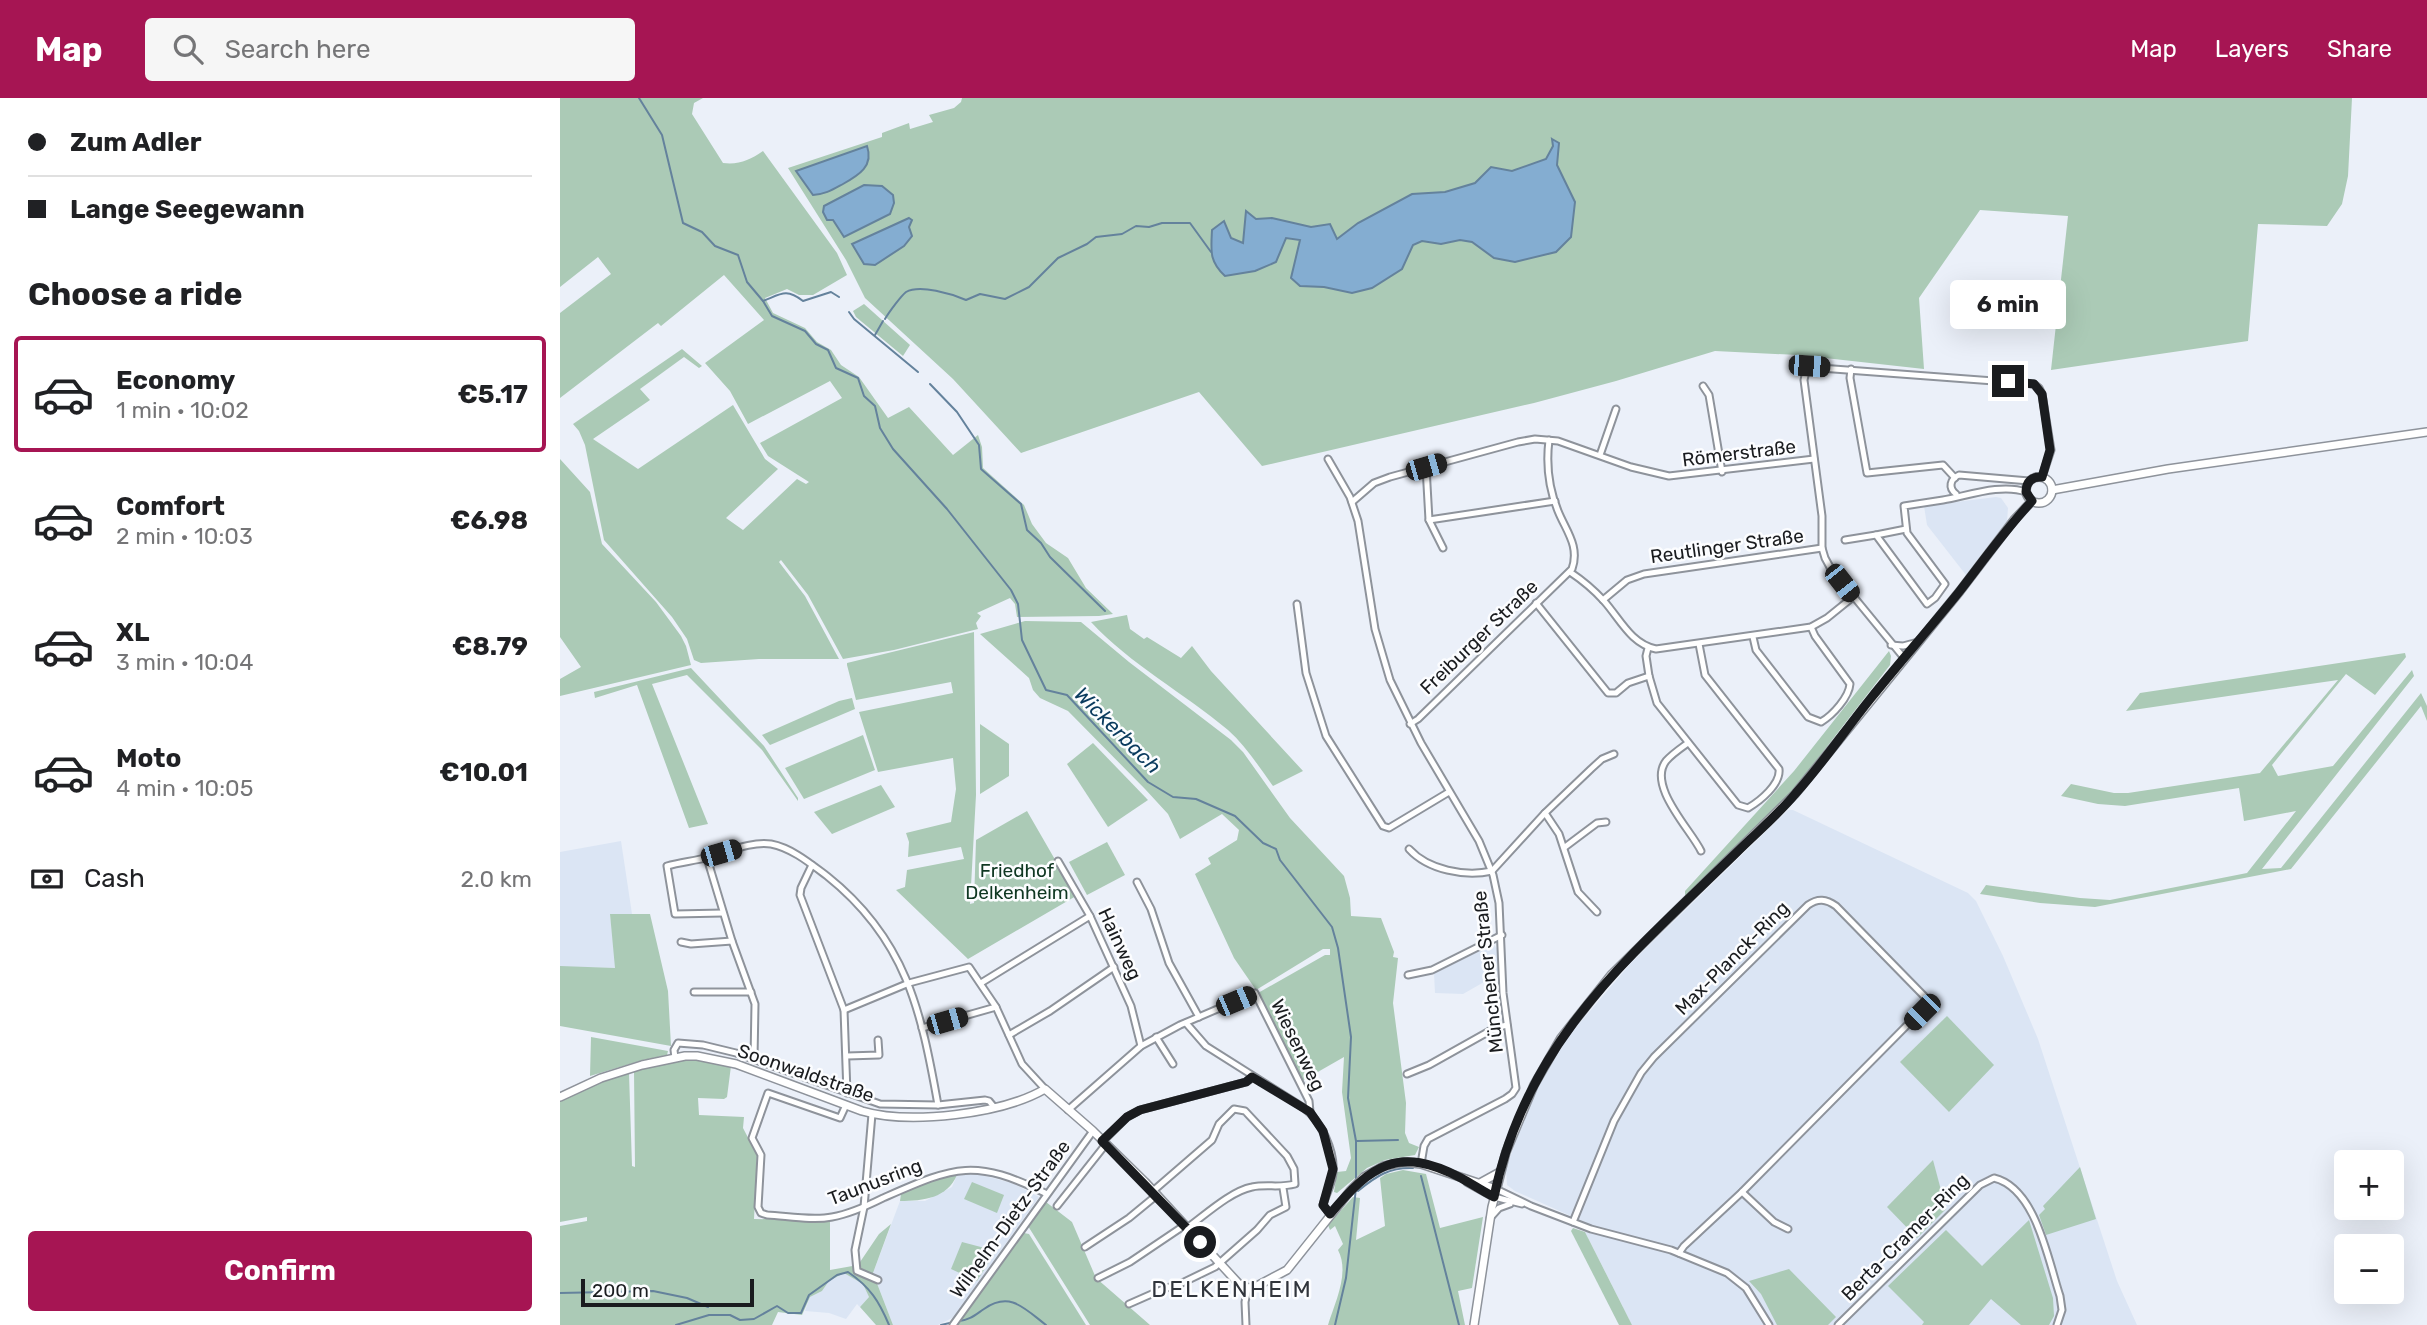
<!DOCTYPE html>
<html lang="en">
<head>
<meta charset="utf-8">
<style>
	body { margin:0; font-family:Rubik,sans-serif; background:#f6f6f6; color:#202124; height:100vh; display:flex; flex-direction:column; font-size:26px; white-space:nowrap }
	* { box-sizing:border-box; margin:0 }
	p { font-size:23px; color:#757577 }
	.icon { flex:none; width:38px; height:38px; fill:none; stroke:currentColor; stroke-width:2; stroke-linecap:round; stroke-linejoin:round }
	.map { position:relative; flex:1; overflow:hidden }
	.details { display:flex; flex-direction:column; background:#fff; width:560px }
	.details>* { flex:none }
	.top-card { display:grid; align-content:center; height:154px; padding:0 28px; background:#fff }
	.fabs { position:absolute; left:1774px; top:1052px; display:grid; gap:14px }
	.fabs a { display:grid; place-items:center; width:70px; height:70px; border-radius:7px; background:#fff; box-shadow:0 7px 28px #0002; font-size:35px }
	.scale { position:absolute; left:21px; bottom:18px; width:173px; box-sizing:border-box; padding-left:7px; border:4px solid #1a1c1f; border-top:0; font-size:19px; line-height:24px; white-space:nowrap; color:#1a1c1f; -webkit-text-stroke:5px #fcfdff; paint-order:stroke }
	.end { position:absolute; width:32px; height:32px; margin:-16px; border:9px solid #1a1c1f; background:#fff; box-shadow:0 0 0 4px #fff }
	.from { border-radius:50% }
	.bubble { position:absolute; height:49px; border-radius:7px; background:#fff; box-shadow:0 7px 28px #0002; font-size:23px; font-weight:700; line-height:49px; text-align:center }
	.car { position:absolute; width:21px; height:42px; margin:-21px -10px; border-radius:9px; box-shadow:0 0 5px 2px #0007; background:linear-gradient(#222 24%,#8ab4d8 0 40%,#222 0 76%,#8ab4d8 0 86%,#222 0) }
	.top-card b { display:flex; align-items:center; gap:24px; height:66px; font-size:26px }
	.top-card b+b { border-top:2px solid #e0e0e0 }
	.top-card i { width:18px; height:18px; background:#202124 }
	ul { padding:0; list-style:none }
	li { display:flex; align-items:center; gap:21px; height:116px; margin:0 14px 10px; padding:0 14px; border:4px solid transparent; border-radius:7px }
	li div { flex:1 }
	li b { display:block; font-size:26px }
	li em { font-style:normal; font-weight:700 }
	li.on { border-color:#a61553 }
	li>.icon { width:63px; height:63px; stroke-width:1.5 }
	h2 { padding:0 28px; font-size:32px; line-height:84px }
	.pay { display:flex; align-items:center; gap:18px; height:77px; padding:0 28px; font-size:26px }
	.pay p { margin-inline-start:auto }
	.primary-button { display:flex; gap:14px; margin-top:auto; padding:14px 28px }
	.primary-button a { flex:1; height:80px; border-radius:7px; background:#a61553; color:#fff; font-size:28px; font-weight:700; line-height:80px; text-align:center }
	header { display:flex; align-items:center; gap:42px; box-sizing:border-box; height:98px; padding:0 35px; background:#a61553; color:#fff }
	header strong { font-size:33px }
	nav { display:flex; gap:38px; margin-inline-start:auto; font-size:24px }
	.search { width:490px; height:63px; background:#f6f6f6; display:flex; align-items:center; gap:18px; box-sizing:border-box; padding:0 24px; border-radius:7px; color:#757577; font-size:26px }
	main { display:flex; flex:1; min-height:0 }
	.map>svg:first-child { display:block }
	.built { fill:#dbe5f4 }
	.green { fill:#abcab6 }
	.water { fill:#84add1; stroke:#64829c; stroke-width:2 }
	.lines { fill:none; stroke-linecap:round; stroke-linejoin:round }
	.stream { stroke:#64829c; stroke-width:2 }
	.street-casing { stroke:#8e939b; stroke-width:9 }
	.secondary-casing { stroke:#8e939b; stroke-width:10 }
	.street { stroke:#fff; stroke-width:5 }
	.secondary { stroke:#fff; stroke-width:7 }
	.route { stroke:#1a1c1f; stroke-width:9 }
	.labels { text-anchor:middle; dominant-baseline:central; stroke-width:5; stroke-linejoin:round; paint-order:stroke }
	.street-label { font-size:19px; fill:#1a1c1f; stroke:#fcfdff }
	.park-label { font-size:19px; fill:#0f3722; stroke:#fcfdff }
	.water-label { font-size:21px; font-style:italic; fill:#0a3b5e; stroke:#fcfdff }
	.quarter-label { font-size:23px; letter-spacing:2px; fill:#31353c; stroke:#fcfdff }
</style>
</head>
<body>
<header>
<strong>Map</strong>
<div class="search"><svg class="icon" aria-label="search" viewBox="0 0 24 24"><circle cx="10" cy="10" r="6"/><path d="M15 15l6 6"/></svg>Search here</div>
<nav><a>Map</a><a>Layers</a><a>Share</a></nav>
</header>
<main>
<section class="details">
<div class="top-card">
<b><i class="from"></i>Zum Adler</b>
<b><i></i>Lange Seegewann</b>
</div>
<h2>Choose a ride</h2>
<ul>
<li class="on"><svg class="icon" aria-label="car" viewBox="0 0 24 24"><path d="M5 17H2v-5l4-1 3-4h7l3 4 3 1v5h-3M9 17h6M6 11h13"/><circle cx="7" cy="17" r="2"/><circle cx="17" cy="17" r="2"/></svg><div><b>Economy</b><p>1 min · 10:02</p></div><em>€5.17</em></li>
<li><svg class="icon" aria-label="car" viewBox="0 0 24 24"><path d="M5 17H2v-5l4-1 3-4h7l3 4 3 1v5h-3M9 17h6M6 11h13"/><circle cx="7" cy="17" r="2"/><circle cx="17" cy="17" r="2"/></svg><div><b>Comfort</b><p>2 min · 10:03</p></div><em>€6.98</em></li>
<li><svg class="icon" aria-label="car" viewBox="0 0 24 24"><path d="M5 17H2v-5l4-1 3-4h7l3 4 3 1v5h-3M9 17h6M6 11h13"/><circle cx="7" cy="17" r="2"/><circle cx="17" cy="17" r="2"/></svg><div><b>XL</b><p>3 min · 10:04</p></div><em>€8.79</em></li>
<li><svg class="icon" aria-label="car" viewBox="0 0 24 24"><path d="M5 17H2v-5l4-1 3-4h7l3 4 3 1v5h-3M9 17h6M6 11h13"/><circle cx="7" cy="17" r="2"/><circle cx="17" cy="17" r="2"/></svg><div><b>Moto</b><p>4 min · 10:05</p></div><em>€10.01</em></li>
</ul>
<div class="pay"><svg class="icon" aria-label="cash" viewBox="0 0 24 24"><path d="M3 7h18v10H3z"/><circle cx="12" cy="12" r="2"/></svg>Cash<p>2.0 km</p></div>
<div class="primary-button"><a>Confirm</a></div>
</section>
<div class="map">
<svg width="1867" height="1227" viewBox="0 0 1867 1227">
	<rect width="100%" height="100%" fill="#ebf0f9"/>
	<g class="built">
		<polygon points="1436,399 1441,400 1448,410 1447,423 1406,477 1367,427 1364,408"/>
		<polygon points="1228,712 1233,712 1408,795 1416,803 1443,858 1478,941 1557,1183 1577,1227 1072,1227 1025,1134 1022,1123 955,1093 947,1087 946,1071 965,1017 980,985 1007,940 1071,865"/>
		<polygon points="61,743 72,816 50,816 56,870 0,869 0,754"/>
		<polygon points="933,846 937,850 938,876 903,896 875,895 874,875"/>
		<polygon points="413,1075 452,1085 479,1099 394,1219 378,1227 333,1227 313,1175 340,1103 365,1103 392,1089 397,1077"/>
		<polygon points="284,1175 293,1179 305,1189 309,1199 300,1209 297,1206 286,1221 269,1215 245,1213 250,1199 262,1193 269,1183"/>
	</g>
	<g class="green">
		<path d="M0,0H143L134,5L132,16L163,65C179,67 190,62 203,53L277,155L287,177L253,197H239L227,191L205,200L213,215L245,230L257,244L271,252L281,267L299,279L328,320L349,309L393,357L418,337L422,349L423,370L464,407L472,426L486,445L508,460L526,490L553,516L539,518L457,519L455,506L450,500L417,515L421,518L416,525L418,531L334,552L283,561L248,497L221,462L219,464L245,498L279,561H199L141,565L134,562L127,541L112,519L44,442L25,347L19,333L13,326L122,251L142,268L139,270L124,259L80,291L90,302L33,341L78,371L173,307L205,361L218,371L166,420L183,432L237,381L246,386L249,384L208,358L200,345L282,300L270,283L188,326L170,293L145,265L204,222L164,177L101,228L98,225L0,300V215L51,176L38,159L0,189Z"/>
		<polygon points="402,0 1792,0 1788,78 1782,106 1767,128 1698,126 1688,243 1491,272 1508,118 1420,112 1359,200 1364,271 1238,257 1155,253 1056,283 974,305 702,368 639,294 461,355 393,281 305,200 286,162 228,70 322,39 322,35 349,25 350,31 373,24 369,17 394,10 401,4"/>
		<polygon points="304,206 350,247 343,258 296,219 293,213"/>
		<polygon points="0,361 30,394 42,446 96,504 121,538 126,548 131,567 0,598 0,581 21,569 0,539"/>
		<path d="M567,517L570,531L584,541L587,539L621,560L632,548L651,573L743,673L713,688C699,669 686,648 668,632C624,595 571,567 531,524Z"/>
		<polygon points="465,523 521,524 569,564 671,642 683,654 730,720 784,778 790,800 791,818 821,820 834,854 833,859 838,860 833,905 846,1005 845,1035 849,1045 859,1049 855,1057 825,1062 807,1070 777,1095 774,1094 777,1074 786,1073 791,1060 782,994 784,959 742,983 698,895 765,857 770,857 770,851 763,851 696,892 674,860 635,776 651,766 648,760 677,742 679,732 662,716 620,741 608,716 585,691 508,613 480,600 473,592 469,580 420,536"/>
		<polygon points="414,534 416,697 410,806 414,805 416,742 467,713 516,798 408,861 336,792 345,789 347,772 404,761 401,749 348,759 349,744 346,735 391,724 396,691 393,660 318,674 299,614 393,595 391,584 296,602 287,567 287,565"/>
		<polygon points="1329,553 1331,558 1330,567 1235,690 1212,715 1125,799 1125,793 1234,673"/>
		<polygon points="1845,555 1846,559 1815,597 1786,576 1712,667 1718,678 1773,668 1852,572 1854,578 1702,771 1721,770 1861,595 1867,608 1867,623 1861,608 1731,771 1535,809 1480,805 1420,796 1426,787 1520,800 1550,802 1687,775 1736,713 1684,723 1679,690 1565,708 1538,706 1501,698 1511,686 1554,695 1568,695 1700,675 1778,582 1566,613 1580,595"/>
		<polygon points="131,570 204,648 238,700 238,703 202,652 127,577 92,586 148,726 129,730 77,587 35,600 34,594"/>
		<polygon points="292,600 295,611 210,647 202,637 279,603"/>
		<polygon points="420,626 449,646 449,678 420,696"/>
		<polygon points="303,637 315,672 244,701 225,670"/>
		<polygon points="533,645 588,702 548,729 507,666"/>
		<polygon points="321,687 335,709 272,736 254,714"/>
		<polygon points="547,744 565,777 527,797 509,764"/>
		<polygon points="50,816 90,816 108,893 111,948 0,928 0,868 55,870"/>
		<polygon points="1387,918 1434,967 1389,1014 1340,964"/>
		<polygon points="31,939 108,953 107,957 83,962 30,978"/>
		<polygon points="128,962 150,963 171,968 167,999 164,1001 138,1000 139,1017 184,1019 183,1030 197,1057 194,1121 270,1122 270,1172 298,1167 319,1136 331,1126 313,1175 333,1227 316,1227 300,1209 309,1199 303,1186 284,1175 269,1183 262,1193 250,1199 242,1217 218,1214 212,1227 0,1227 0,1128 27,1123 27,1119 0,1124 0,1003 48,981 69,975 72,1068 75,1069 74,973 116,963"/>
		<polygon points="1373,1062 1386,1111 1357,1140 1327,1109"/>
		<polygon points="1520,1069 1536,1121 1486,1137 1479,1117 1485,1111 1483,1108"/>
		<path d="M843,1072L866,1076L880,1130L923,1119L912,1190L898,1193L905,1227H768C775,1204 790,1175 778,1152L783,1146L775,1128L770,1132L768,1127L793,1099L800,1100L796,1142L825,1128L820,1080L826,1076Z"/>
		<path d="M397,1077C387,1100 364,1103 340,1103L341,1096L375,1081Z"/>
		<polygon points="412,1084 444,1097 437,1115 404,1101"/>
		<polygon points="486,1104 512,1124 536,1180 590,1227 530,1227 468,1128"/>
		<polygon points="1469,1122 1493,1200 1494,1218 1489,1227 1461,1227 1431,1201 1409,1227 1362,1227 1364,1224 1328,1188 1386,1132 1422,1168"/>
		<polygon points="1013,1130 1025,1134 1072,1227 1059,1227 1011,1133"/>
		<polygon points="464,1135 469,1136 526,1227 397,1227"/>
		<polygon points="402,1144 436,1153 417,1183 391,1171"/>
		<polygon points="1229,1171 1276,1219 1268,1227 1217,1227 1201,1196 1189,1183"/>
	</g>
	<g class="water">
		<path d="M992,41L999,45L997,67L1015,104L1011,139L996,154L955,164L934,160L912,144L900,142L881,146L862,143L853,147L842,171L812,190L792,195L764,189L740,188L731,180L740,142L726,140L716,164L695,173L665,178C649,163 651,153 652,132L664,123L671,140L683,145L686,113L696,121L712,120L751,129L770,126L777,141L798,125L852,96L885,94L915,85L931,69L952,73L986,61L993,48Z"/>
		<path d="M307,48C314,68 299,77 283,86C272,92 266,96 253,97L236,73Z"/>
		<polygon points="304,87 322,88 333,97 334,105 330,116 284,139 273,122 267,122 263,114 264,108"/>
		<polygon points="349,120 352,122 349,129 352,138 344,148 315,167 304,166 292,146"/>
	</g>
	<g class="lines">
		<g class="stream">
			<polyline points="79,0 102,37 123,125 142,134 155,148 178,157 187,184 203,203 212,218 245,233 256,246 268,252 276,270 298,280 304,298 315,308 320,330 333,351 387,411 451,492 458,506 462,542 486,592 507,597 588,684 613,699 636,701 675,718 703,745 716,751 720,762 772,829 778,850 791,939 788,1000 796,1043 796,1081"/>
			<path d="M203,203C221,196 226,190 243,203L271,194L279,199"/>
			<polyline points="289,214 294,221 358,274"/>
			<path d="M325,221C329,214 341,198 346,194C360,186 392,196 406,202L420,196L445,201L469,189L498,160L527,146L536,139L562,136L576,128L589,129L602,125H630L651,154"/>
			<polyline points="315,237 323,223"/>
			<polyline points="370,286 397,314 419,347 421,371 461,406 467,432 481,445 490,459 545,513"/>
			<polyline points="797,1043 838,1042"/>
			<polyline points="861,1078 899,1227"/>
			<path d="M798,1093C816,1078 830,1069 853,1070"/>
			<polyline points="0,1195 93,1193 127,1200 148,1209"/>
			<path d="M399,1223C410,1222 415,1217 424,1211C450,1193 464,1210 486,1227"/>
			<path d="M116,1227L149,1217H170L180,1222L194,1221L217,1208L228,1215H241L249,1197L277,1177L288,1174C310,1189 319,1203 329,1227"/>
			<polyline points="381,1227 394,1224"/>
			<polyline points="775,1227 786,1180 796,1090"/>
		</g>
		<defs>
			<g id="street">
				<polyline points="1291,271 1290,280 1307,375 1383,367 1395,380"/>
				<polyline points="1143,288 1149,297 1162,374"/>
				<polyline points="1040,357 1056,311"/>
				<polyline points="768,361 790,399 798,423 815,531 830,582 861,645 919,743 933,777 939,805 943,895 956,990 952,996 945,1001 868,1041 864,1048 861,1066"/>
				<polyline points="866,369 869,422 883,450"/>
				<path d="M1396,396C1388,390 1390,381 1399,377L1469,383"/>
				<polyline points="792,404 814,385 830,379 958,344 975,341 998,343 1071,369 1109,378 1254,361"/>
				<polyline points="869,422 995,403"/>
				<polyline points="1316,437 1346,431"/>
				<path d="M1285,442L1316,437L1367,506L1375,500L1385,486L1347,435L1344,408C1357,406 1370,404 1383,402C1407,398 1441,385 1466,394"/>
				<path d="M1010,474C1022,482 1034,492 1044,503C1060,521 1071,546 1096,551L1251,529L1267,520L1293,499"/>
				<polyline points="1043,502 1067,482 1084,476 1262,450"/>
				<polyline points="976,505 1048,595 1056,595 1068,585 1089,578"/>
				<polyline points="737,506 746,575 766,638 823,728 829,730 889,694"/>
				<path d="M1193,539L1196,552L1248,619L1261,624C1273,617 1289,599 1290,586L1255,538L1251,529"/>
				<polyline points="1331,547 1343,548 1358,544"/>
				<path d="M1088,550L1086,558L1089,578L1097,605L1178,707L1188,710C1200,703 1221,686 1219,671L1145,577L1139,546"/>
				<polyline points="1344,560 1271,471 1265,460 1262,450 1262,418 1244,282 1247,269 1474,286 1479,290 1482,296 1491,352 1482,379"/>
				<path d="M850,626L858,621L1012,471C1020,448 1006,433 998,413C989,391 986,366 989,342"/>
				<path d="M1128,645C1121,650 1112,656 1106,663C1087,688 1131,732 1141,753"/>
				<polyline points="985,715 999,736 1018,794 1037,814"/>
				<polyline points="1005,749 1037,725 1046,724"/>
				<path d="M849,751C868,772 905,779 932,773"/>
				<polyline points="147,760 172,843 195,906 194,961"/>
				<polyline points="498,763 530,818 571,908 581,948"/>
				<polyline points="252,767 241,790 240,797 284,912 287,995"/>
				<polyline points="932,773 985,715 1031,671 1042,661 1054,656"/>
				<polyline points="577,784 591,811 609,865 639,919"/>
				<path d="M163,815L115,816L107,768C121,764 135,763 149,759C168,754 191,743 211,746C232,750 251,766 267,778C346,841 361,912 378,1007"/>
				<polyline points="121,844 131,846 172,843"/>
				<polyline points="848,877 872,872 942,837"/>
				<polyline points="421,885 530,818"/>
				<polyline points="134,894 191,894"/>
				<polyline points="284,912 349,885 409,869 436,909 462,966 485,991"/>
				<path d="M626,925L646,948L744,1010C761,1023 775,1053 773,1075C772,1086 766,1096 763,1107L770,1116"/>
				<polyline points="362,930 436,909"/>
				<polyline points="449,937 490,913 554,869"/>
				<polyline points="596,939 613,966"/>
				<polyline points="287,958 319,957 318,942"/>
				<polyline points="115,960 114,952 118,945 143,947 176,955 320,1006 378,1007 425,1002 429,1003 434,1009"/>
				<polyline points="847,976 869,967 935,930 947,927"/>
				<path d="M286,1007L280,1020L208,995L192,1040L201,1057L198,1109L201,1115L207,1117C227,1118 252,1123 272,1119C289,1116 307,1108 323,1100C394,1069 413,1059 487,1096"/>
				<polyline points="508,1012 581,948 620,927 695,895 749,1003 750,1014"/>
				<polyline points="312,1016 304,1109 295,1152 297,1173 318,1182"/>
				<polyline points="543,1043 567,1019 580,1012 686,984 693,979"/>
				<polyline points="936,1091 971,1108 1031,1131 1111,1152 1167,1175 1186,1190 1209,1227"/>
				<path d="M593,1093L652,1042L659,1026L674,1011L685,1013L727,1058L734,1071L735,1086C720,1090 706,1086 692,1089C671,1093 645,1117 627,1130"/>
				<polyline points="1182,1094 1214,1124 1228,1131"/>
				<polyline points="934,1099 962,1106"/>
				<polyline points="497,1108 546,1046"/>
				<polyline points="930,1120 939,1110 950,1106"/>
				<path d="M1013,1124L1054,1023L1081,975L1094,959L1248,807C1258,800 1266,801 1276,808L1365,899V909L1182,1094L1124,1148L1119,1155"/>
				<polyline points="525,1149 569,1120 597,1097"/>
				<polyline points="538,1180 570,1164 625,1127"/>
				<polyline points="569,1206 603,1191 620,1186 655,1169 697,1132 710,1117 726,1109 723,1090"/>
				<polyline points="393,1227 533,1033"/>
				<polyline points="686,1227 685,1204 688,1190"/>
				<path d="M1278,1227L1420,1087L1434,1080C1476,1090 1488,1162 1500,1198L1502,1212L1497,1227"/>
			</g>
			<g id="secondary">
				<circle cx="1479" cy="392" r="13"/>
				<polyline points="1492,392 1608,371 1867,334"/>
				<path d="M0,999L41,980L82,967L125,958H137L176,966L302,1013C350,1027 442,1016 485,991L533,1033L585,1084L679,1186L688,1190L695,1189L727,1172L790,1093L804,1079L824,1068L844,1064L861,1066L936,1091"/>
				<polyline points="907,1084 934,1099"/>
				<polyline points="920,1085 940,1074"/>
				<polyline points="914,1227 932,1109 946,1054 974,987 1001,940 1051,877 1235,696 1400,493 1454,422 1472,403"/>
			</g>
		</defs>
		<use href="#street" class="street-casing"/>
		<use href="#secondary" class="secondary-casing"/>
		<use href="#street" class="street"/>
		<use href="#secondary" class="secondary"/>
	</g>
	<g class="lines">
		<path class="route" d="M640,1144L542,1043L567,1019L580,1012L686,984L692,979L750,1014L763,1033L773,1071L763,1107L770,1116C811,1067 838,1047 901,1080C912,1086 922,1093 934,1099C966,943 1068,860 1176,755C1196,735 1218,717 1236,695C1263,665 1286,631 1311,600C1340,564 1370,530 1399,494C1423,463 1445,432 1472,403L1466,394C1466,384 1472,378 1482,379L1490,352L1482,296L1474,286L1448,283"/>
	</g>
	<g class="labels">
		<g class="street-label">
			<text transform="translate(1179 355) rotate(-7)">Römerstraße</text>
			<text transform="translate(1167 448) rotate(-8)">Reutlinger Straße</text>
			<text transform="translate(919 539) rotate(-44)">Freiburger Straße</text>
			<text transform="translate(560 846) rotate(65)">Hainweg</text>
			<text transform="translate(1172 860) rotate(-45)">Max-Planck-Ring</text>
			<text transform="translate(928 874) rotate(-96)">Münchener Straße</text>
			<text transform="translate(738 947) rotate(64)">Wiesenweg</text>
			<text transform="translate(246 975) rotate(19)">Soonwaldstraße</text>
			<text transform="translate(315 1084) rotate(-21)">Taunusring</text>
			<text transform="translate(450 1121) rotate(-54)">Wilhelm-Dietz-Straße</text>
			<text transform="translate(1345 1139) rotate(-45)">Berta-Cramer-Ring</text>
		</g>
		<g class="park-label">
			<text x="457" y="772">Friedhof<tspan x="457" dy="22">Delkenheim</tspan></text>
		</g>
		<g class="water-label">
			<text transform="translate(558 632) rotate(45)">Wickerbach</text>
		</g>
		<g class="quarter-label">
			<text x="672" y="1191">DELKENHEIM</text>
		</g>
	</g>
</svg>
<div class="fabs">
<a>+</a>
<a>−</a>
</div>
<div class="scale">200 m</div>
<i class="end from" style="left:640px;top:1144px"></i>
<i class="end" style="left:1448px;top:283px"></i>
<div class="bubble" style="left:1390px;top:182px;width:116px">6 min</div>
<i class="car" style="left:1249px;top:268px;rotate:94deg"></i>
<i class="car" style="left:866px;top:369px;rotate:74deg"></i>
<i class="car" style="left:1282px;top:485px;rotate:142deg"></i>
<i class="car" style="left:161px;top:755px;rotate:74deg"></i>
<i class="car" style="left:676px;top:903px;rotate:67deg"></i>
<i class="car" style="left:1362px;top:914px;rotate:225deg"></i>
<i class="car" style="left:387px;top:923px;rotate:74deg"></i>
</div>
</main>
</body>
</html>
